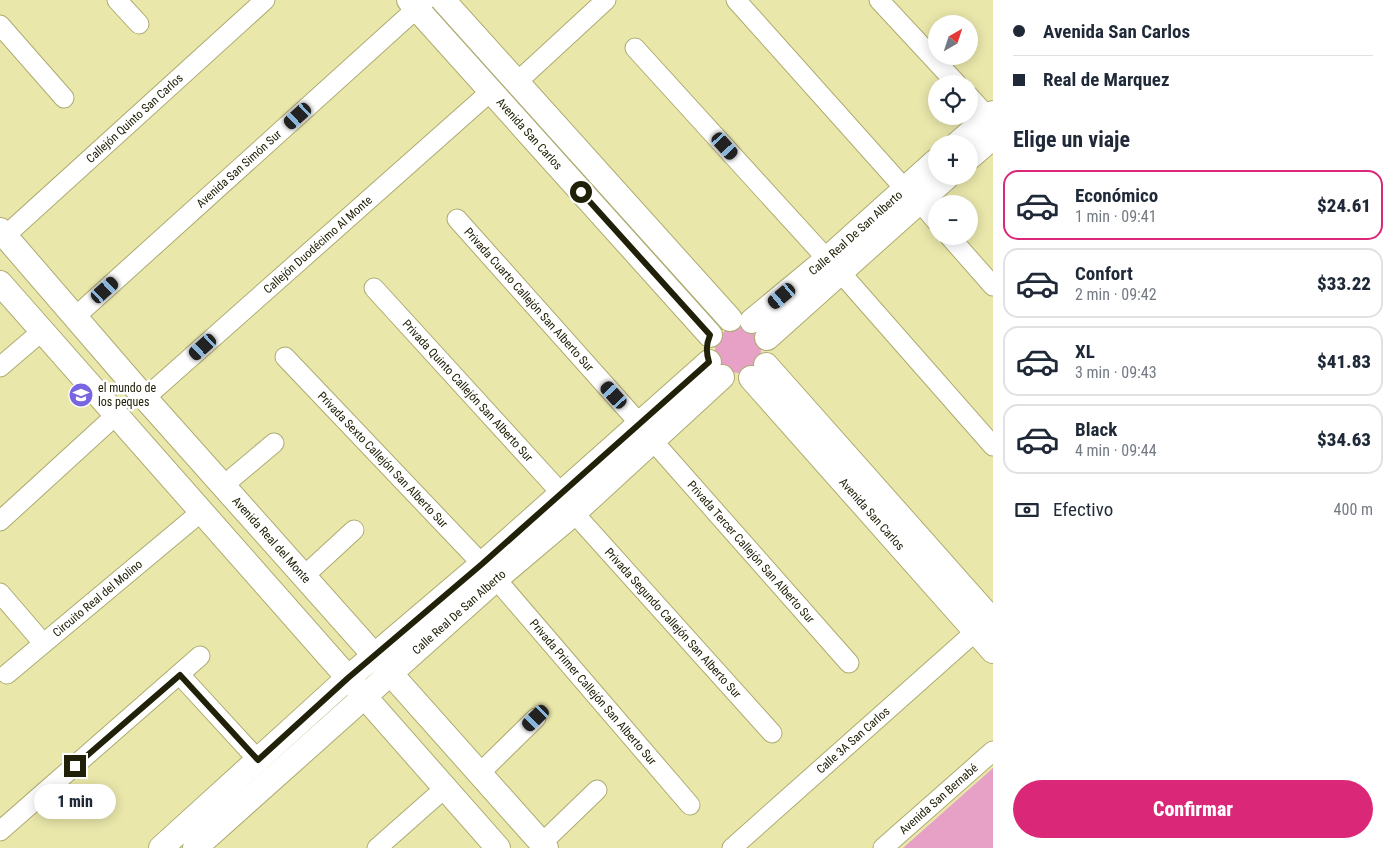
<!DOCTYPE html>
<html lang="es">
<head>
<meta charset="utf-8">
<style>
	body { margin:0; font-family:"Roboto Condensed",sans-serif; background:#f6f6f7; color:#1f2937; height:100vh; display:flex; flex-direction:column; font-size:19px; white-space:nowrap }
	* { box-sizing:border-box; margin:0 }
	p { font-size:16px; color:#747a83 }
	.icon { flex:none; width:28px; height:28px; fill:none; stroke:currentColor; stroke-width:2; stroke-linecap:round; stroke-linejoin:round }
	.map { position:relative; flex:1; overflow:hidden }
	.drawer { display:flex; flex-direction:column; background:#fff; width:400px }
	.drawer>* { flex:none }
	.banner { display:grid; align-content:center; height:110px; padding:0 20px; background:#fff }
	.needle { width:32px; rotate:39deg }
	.buttons { position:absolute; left:928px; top:15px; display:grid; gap:10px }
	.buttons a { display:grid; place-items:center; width:50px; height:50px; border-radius:50%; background:#fff; box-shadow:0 2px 12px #0003; font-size:25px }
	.end { position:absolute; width:22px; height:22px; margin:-11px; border:6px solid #212008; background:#fff; box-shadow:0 0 0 2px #fff }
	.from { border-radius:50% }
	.bubble { position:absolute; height:35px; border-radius:18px; background:#fff; box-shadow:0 2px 12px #0003; font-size:16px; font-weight:800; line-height:35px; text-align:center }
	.car { position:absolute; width:15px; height:30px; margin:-15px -8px; border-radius:6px; box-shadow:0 0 4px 1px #0007; background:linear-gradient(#222 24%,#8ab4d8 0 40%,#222 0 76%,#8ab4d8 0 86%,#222 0) }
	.banner b { display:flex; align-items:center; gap:18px; height:48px; font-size:19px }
	.banner b+b { border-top:1px solid #e0e1e3 }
	.banner i { width:12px; height:12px; background:#1f2937 }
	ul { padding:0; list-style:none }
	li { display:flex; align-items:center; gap:15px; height:70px; margin:0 10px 8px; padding:0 10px; border:2px solid #e0e1e3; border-radius:15px }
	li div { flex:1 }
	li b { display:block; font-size:19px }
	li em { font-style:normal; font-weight:800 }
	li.selected { border-color:#db2777 }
	li>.icon { width:45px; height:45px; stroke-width:1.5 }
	h2 { padding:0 20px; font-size:22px; line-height:60px }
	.pay { display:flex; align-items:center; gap:12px; height:55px; padding:0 20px; font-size:19px }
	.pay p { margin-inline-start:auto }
	.action { display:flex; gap:10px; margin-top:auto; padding:10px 20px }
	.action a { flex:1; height:58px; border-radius:30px; background:#db2777; color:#fff; font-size:20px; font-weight:800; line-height:58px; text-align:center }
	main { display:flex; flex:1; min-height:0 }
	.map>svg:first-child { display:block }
	.green { fill:#e7a1c6 }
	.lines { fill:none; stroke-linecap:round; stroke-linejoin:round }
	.minor-casing { stroke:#adab71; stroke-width:21 }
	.tertiary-casing { stroke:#adab71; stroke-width:26 }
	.minor { stroke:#fff; stroke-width:19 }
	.tertiary { stroke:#fff; stroke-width:24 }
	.route { stroke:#212008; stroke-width:6 }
	.labels { text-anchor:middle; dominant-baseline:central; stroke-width:5; stroke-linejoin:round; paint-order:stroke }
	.street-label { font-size:12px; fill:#212008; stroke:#fff }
	.poi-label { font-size:12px; fill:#212008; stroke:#fff; text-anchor:start }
</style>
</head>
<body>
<main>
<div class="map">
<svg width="993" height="848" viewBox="0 0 993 848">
	<rect width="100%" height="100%" fill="#e9e7aa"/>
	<g class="green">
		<circle cx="738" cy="350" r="23"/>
		<polygon points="993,768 993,848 903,848"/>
	</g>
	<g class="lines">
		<defs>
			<g id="minor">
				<polyline points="117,0 139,24"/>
				<polyline points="736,0 904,188"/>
				<polyline points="879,0 957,84"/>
				<polyline points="0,25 64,98"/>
				<polyline points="635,48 827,259"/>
				<polyline points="516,83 606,0"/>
				<polyline points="969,96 988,117"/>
				<polyline points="919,201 936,221"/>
				<path id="s1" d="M457,219L640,424"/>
				<path id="s2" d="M5,236L265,0"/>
				<polyline points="949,236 993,286"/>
				<polyline points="841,273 993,446"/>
				<path id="s3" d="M374,288L561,493"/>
				<path id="s4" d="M75,317L426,0"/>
				<path id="s5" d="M285,357L482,564"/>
				<polyline points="0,367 42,331"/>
				<path id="s6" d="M145,398L490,92"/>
				<path id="s7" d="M653,441L849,663"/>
				<polyline points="224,485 274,443"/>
				<path id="s8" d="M574,513L772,733"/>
				<polyline points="0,521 116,415"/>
				<polyline points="304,576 354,530"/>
				<path id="s9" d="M496,579L690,805"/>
				<polyline points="0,593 43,643"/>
				<path id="s10" d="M7,674L201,512"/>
				<polyline points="180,675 258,760"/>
				<polyline points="479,774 536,718"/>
				<polyline points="0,831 200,656"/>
				<polyline points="542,843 597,790"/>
				<polyline points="377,848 445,788"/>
				<path id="s11" d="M732,848L976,631"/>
				<path id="s12" d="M883,848L993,751"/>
			</g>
			<g id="tertiary">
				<path id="s13" d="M409,0L710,335"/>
				<polyline points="443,0 730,319"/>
				<polyline points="957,144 993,113"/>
				<polyline points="969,158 993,137"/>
				<path id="s14" d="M0,230L145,398L546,848"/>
				<polyline points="0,283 498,848"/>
				<path id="s15" d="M752,321L827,259L936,161"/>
				<polyline points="767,338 948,176"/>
				<polyline points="766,365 993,621"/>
				<path id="s16" d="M751,378L993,651"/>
				<polyline points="161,848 348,678 482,564 709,362"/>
				<path id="s17" d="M195,848L496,579L574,513L722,377"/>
			</g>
		</defs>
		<use href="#minor" class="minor-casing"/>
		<use href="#tertiary" class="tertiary-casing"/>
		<use href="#minor" class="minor"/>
		<use href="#tertiary" class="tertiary"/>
	</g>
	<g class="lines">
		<path class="route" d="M75,766L180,675L258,760L348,678L482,564L709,362C706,352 706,345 710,335L581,192"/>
	</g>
	<defs>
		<symbol id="school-disc" viewBox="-11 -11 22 22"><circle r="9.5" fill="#7865e0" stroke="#fff"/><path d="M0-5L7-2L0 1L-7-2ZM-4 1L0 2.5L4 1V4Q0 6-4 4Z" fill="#fff"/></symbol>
	</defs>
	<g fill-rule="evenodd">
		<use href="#school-disc" x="67" y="381" width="28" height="28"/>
	</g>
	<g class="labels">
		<g class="street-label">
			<text stroke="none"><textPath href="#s2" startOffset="175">Callejón Quinto San Carlos</textPath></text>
			<text stroke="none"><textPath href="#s13" startOffset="180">Avenida San Carlos</textPath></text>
			<text stroke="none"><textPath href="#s4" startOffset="221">Avenida San Simón Sur</textPath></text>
			<text stroke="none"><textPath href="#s15" startOffset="136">Calle Real De San Alberto</textPath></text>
			<text stroke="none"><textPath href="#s6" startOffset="231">Callejón Duodécimo Al Monte</textPath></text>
			<text stroke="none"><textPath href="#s1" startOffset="108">Privada Cuarto Callejón San Alberto Sur</textPath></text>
			<text stroke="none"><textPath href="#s3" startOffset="139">Privada Quinto Callejón San Alberto Sur</textPath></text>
			<text stroke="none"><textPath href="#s5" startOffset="142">Privada Sexto Callejón San Alberto Sur</textPath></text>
			<text stroke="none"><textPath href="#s16" startOffset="182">Avenida San Carlos</textPath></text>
			<text stroke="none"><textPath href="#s14" startOffset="412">Avenida Real del Monte</textPath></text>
			<text stroke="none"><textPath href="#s7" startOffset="148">Privada Tercer Callejón San Alberto Sur</textPath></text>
			<text stroke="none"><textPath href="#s10" startOffset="118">Circuito Real del Molino</textPath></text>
			<text stroke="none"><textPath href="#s17" startOffset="354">Calle Real De San Alberto</textPath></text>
			<text stroke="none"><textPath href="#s8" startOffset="148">Privada Segundo Callejón San Alberto Sur</textPath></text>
			<text stroke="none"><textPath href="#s9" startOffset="149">Privada Primer Callejón San Alberto Sur</textPath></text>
			<text stroke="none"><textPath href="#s11" startOffset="162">Calle 3A San Carlos</textPath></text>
			<text stroke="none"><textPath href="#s12" startOffset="74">Avenida San Bernabé</textPath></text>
		</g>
		<g class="poi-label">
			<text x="98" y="388">el mundo de<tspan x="98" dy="14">los peques</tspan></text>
		</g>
	</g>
</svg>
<div class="buttons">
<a><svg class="needle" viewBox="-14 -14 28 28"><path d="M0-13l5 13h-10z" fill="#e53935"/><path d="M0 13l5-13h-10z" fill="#747a83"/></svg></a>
<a><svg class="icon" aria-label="locate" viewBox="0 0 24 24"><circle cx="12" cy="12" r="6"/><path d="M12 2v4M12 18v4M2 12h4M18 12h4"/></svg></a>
<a>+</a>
<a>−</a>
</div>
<i class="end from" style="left:581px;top:192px"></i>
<i class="end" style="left:75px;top:766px"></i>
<div class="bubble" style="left:34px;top:784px;width:82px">1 min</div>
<i class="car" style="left:298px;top:116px;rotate:228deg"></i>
<i class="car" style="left:725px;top:146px;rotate:138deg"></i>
<i class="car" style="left:105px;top:290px;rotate:48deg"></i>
<i class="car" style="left:782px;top:296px;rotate:230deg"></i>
<i class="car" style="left:203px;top:347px;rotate:228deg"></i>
<i class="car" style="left:614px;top:395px;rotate:318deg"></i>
<i class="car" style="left:536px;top:718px;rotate:226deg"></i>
</div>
<section class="drawer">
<div class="banner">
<b><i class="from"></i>Avenida San Carlos</b>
<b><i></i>Real de Marquez</b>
</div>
<h2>Elige un viaje</h2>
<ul>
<li class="selected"><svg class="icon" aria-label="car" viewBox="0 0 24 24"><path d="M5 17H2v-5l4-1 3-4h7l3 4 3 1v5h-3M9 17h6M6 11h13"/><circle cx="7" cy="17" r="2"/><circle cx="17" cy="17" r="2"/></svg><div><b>Económico</b><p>1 min · 09:41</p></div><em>$24.61</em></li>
<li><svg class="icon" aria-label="car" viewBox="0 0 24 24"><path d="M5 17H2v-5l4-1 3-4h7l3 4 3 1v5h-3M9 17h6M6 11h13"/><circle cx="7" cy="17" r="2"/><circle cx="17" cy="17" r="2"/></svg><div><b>Confort</b><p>2 min · 09:42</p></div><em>$33.22</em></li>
<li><svg class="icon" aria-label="car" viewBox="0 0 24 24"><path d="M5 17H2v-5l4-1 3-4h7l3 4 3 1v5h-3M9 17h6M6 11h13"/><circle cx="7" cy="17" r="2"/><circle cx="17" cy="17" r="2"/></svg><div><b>XL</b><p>3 min · 09:43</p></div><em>$41.83</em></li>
<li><svg class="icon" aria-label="car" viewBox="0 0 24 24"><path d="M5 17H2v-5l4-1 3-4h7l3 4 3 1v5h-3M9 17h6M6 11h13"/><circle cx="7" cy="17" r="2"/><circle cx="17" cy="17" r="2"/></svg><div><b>Black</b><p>4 min · 09:44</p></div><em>$34.63</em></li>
</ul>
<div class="pay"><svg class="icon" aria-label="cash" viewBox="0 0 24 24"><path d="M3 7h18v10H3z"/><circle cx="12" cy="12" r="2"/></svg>Efectivo<p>400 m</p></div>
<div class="action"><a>Confirmar</a></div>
</section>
</main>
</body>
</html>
